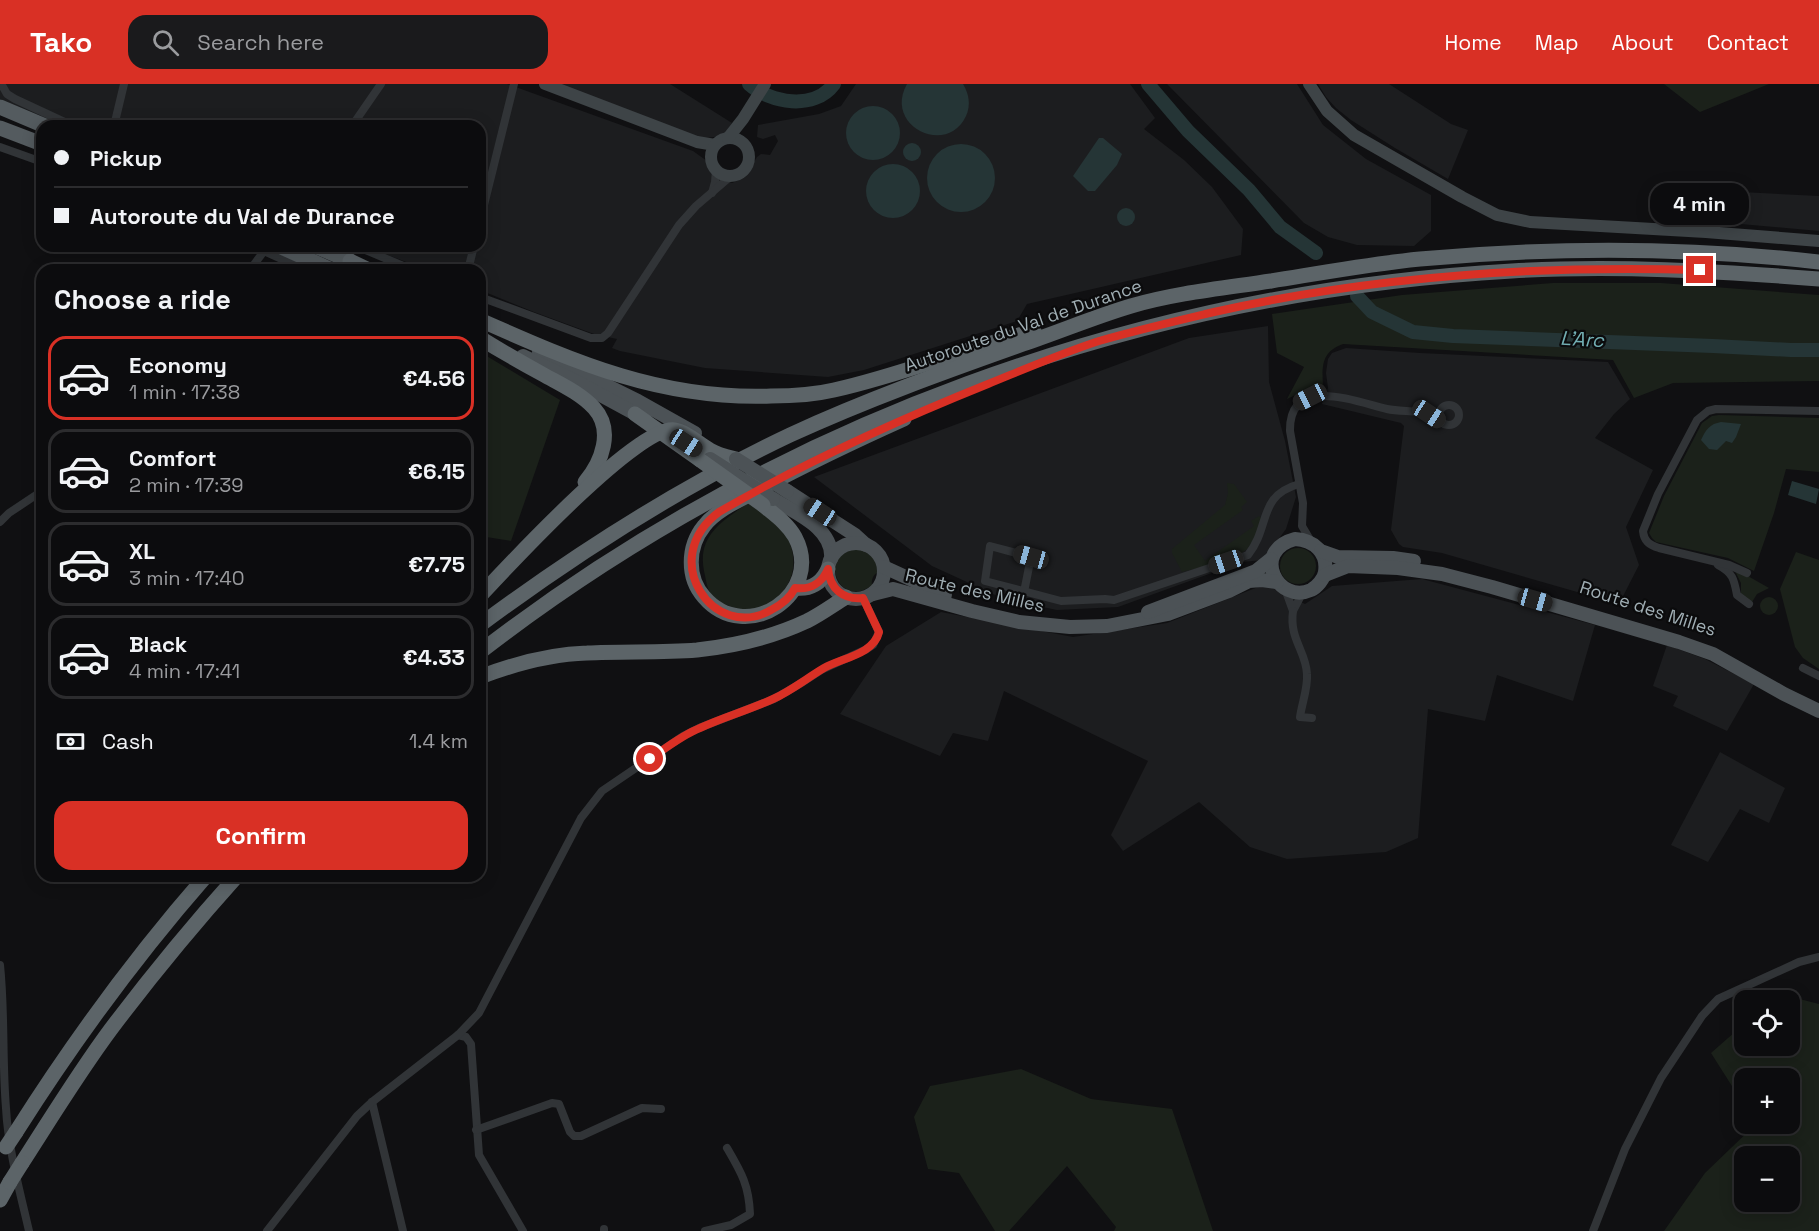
<!DOCTYPE html>
<html lang="en">
<head>
<meta charset="utf-8">
<style>
	body { margin:0; font-family:"Space Grotesk",sans-serif; background:#1a1a1c; color:#f1f3f6; height:100vh; display:flex; flex-direction:column; font-size:22px; white-space:nowrap }
	* { box-sizing:border-box; margin:0 }
	p { font-size:20px; color:#9a9b9e }
	.icon { flex:none; width:33px; height:33px; fill:none; stroke:currentColor; stroke-width:2; stroke-linecap:round; stroke-linejoin:round }
	.map { position:relative; flex:1; overflow:hidden }
	.drawer { position:absolute; left:36px; top:180px; width:450px; height:618px; display:flex; flex-direction:column; background:#0c0c0e; border-radius:18px; box-shadow:0 3px 15px #0003,0 0 0 2px #2c2c2e }
	.drawer>* { flex:none }
	.banner { position:absolute; left:36px; top:36px; width:450px; height:132px; border-radius:18px; box-shadow:0 3px 15px #0003,0 0 0 2px #2c2c2e; display:grid; align-content:center; height:132px; padding:0 18px; background:#0c0c0e }
	.buttons { position:absolute; left:1734px; top:906px; display:grid; gap:12px }
	.buttons a { display:grid; place-items:center; width:66px; height:66px; border-radius:12px; background:#0c0c0e; box-shadow:0 3px 15px #0003,0 0 0 2px #2c2c2e; font-size:30px }
	.end { position:absolute; width:27px; height:27px; margin:-14px; border:8px solid #d93025; background:#fff; box-shadow:0 0 0 3px #fff }
	.from { border-radius:50% }
	.bubble { position:absolute; height:42px; border-radius:18px; background:#0c0c0e; box-shadow:0 3px 15px #0003,0 0 0 2px #2c2c2e; font-size:20px; font-weight:700; line-height:42px; text-align:center }
	.car { position:absolute; width:18px; height:36px; margin:-18px -9px; border-radius:8px; box-shadow:0 0 4px 2px #0007; background:linear-gradient(#222 24%,#8ab4d8 0 40%,#222 0 76%,#8ab4d8 0 86%,#222 0) }
	.banner b { display:flex; align-items:center; gap:21px; height:57px; font-size:22px }
	.banner b+b { border-top:2px solid #2c2c2e }
	.banner i { width:15px; height:15px; background:#f1f3f6 }
	ul { padding:0; list-style:none }
	li { display:flex; align-items:center; gap:18px; height:84px; margin:0 12px 9px; padding:0 6px; border:3px solid #2c2c2e; border-radius:18px }
	li div { flex:1 }
	li b { display:block; font-size:22px }
	li em { font-style:normal; font-weight:700 }
	li.on { border-color:#d93025 }
	li>.icon { width:54px; height:54px; stroke-width:1.5 }
	h2 { padding:0 18px; font-size:27px; line-height:72px }
	.pay { display:flex; align-items:center; gap:15px; height:66px; padding:0 18px; font-size:22px }
	.pay p { margin-inline-start:auto }
	.cta { display:flex; gap:12px; margin-top:auto; padding:12px 18px }
	.cta a { flex:1; height:69px; border-radius:18px; background:#d93025; color:#fff; font-size:24px; font-weight:700; line-height:69px; text-align:center }
	header { display:flex; align-items:center; gap:36px; box-sizing:border-box; height:84px; padding:0 30px; background:#d93025; color:#fff }
	header strong { font-size:28px }
	nav { display:flex; gap:33px; margin-inline-start:auto; font-size:21px }
	.search { width:420px; height:54px; background:#1a1a1c; display:flex; align-items:center; gap:15px; box-sizing:border-box; padding:0 21px; border-radius:18px; color:#9a9b9e; font-size:22px }
	.map>svg:first-child { display:block }
	.built { fill:#1c1d1f }
	.green { fill:#1b211a; fill-rule:evenodd }
	.water { fill:#253536 }
	.lines { fill:none; stroke-linecap:round; stroke-linejoin:round }
	.river { stroke:#253536; stroke-width:14 }
	.minor { stroke:#313437; stroke-width:8 }
	.secondary { stroke:#3e4447; stroke-width:12 }
	.primary { stroke:#4c5256; stroke-width:14 }
	.trunk { stroke:#545b5f; stroke-width:15 }
	.motorway { stroke:#5c6468; stroke-width:15 }
	.primary-bridge { stroke:#4c5256; stroke-width:14 }
	.motorway-bridge { stroke:#5c6468; stroke-width:15 }
	.route { stroke:#d93025; stroke-width:8 }
	.labels { text-anchor:middle; dominant-baseline:central; stroke-width:4.5; stroke-linejoin:round; paint-order:stroke }
	.street-label { font-size:18px; fill:#a0aeb4; stroke:#0b0b0c }
	.water-label { font-size:20px; font-style:italic; fill:#72aeb3; stroke:#0b0b0c }
</style>
</head>
<body>
<header>
<strong>Tako</strong>
<div class="search"><svg class="icon" aria-label="search" viewBox="0 0 24 24"><circle cx="10" cy="10" r="6"/><path d="M15 15l6 6"/></svg>Search here</div>
<nav><a>Home</a><a>Map</a><a>About</a><a>Contact</a></nav>
</header>
<div class="map">
<svg width="1819" height="1147" viewBox="0 0 1819 1147">
	<rect width="100%" height="100%" fill="#101012"/>
	<g class="built">
		<polygon points="0,0 507,0 693,67 707,77 713,90 732,99 744,94 757,73 761,70 770,71 778,57 775,51 763,55 757,53 758,41 819,30 841,22 856,0 1130,0 1155,34 1144,45 1184,76 1212,103 1243,145 1241,171 1027,220 1017,237 864,286 828,293 705,284 620,267 612,264 617,255 594,250 534,228 480,206 480,186 428,186 363,162 480,162 480,42 65,42 0,15"/>
		<polygon points="559,0 670,0 732,39 723,52 705,54 694,52"/>
		<polygon points="1167,0 1297,0 1323,41 1366,75 1431,111 1431,147 1414,162 1357,161 1328,153 1304,139"/>
		<polygon points="1318,0 1389,0 1451,40 1468,46 1448,95 1395,64 1351,36 1336,24 1326,13"/>
		<polygon points="1722,107 1819,112 1819,147 1718,138"/>
		<polygon points="1268,242 1269,298 1285,357 1296,413 1286,445 1263,476 1242,478 1118,523 1057,526 1004,515 932,482 814,393 1189,254"/>
		<polygon points="1346,264 1420,269 1608,278 1630,315 1614,330 1595,354 1653,386 1626,443 1639,481 1619,520 1442,469 1403,463 1399,460 1391,446 1404,342 1401,339 1322,320 1328,304 1326,289 1328,275 1332,269"/>
		<polygon points="1422,495 1595,541 1573,617 1497,591 1485,637 1428,625 1418,754 1386,768 1287,775 1250,763 1199,718 1123,767 1111,751 1148,677 1004,607 988,657 953,649 940,672 840,630 886,562 941,528 1073,553 1167,539 1263,501 1275,503 1284,510 1305,520 1332,502"/>
		<polygon points="1667,561 1705,575 1754,600 1727,647 1673,622 1678,612 1653,602"/>
		<polygon points="1720,668 1785,704 1769,739 1740,725 1708,778 1671,761"/>
	</g>
	<g class="green">
		<polygon points="1664,0 1769,0 1700,28"/>
		<path d="M1553,199H1661L1819,211V297L1673,299L1634,314L1613,276L1343,260C1321,268 1322,282 1323,303L1304,307L1287,315L1304,283L1277,269L1272,230L1402,211Z"/>
		<polygon points="480,268 560,316 511,457 480,452"/>
		<polygon points="1719,331 1819,334 1819,388 1786,385 1774,429 1754,487 1728,474 1656,458 1652,454 1649,449 1664,412 1702,339 1712,332"/>
		<path d="M1227,399L1234,400L1247,418L1241,423L1243,426L1194,461L1205,477L1254,442L1251,437L1259,432L1261,434C1259,444 1254,458 1247,465C1233,478 1201,483 1182,488L1172,469V465L1225,421L1228,409Z"/>
		<path d="M748,419C759,427 777,437 785,447C788,451 789,456 790,460C805,499 768,537 729,522C724,520 717,517 713,513C707,507 706,495 704,487C697,451 723,437 748,419Z"/>
		<circle cx="1298" cy="482" r="18"/>
		<path d="M856,465C870,468 877,475 878,488C873,491 871,496 872,501C841,526 816,472 856,465Z"/>
		<polygon points="1796,468 1819,476 1819,585 1803,574 1795,563 1780,505"/>
		<polygon points="1739,487 1769,504 1757,510 1752,518 1741,511 1741,499 1736,489"/>
		<circle cx="1769" cy="522" r="9"/>
		<path d="M1780,910L1819,920V1147H1664L1705,1089L1756,1040H1790V994H1744V1021L1711,969L1744,940V962H1790V916H1772ZM1744,1072H1790V1118H1744Z"/>
		<polygon points="1021,985 1091,1015 1172,1025 1213,1147 1114,1147 1116,1143 1067,1082 1009,1147 995,1147 959,1089 928,1085 914,1033 930,1002"/>
	</g>
	<g class="water">
		<path d="M907,0H963C969,10 971,21 966,32C947,73 883,42 907,0Z"/>
		<circle cx="873" cy="49" r="27"/>
		<polygon points="1099,54 1103,54 1122,70 1117,81 1095,107 1088,107 1073,92"/>
		<circle cx="912" cy="68" r="9"/>
		<circle cx="961" cy="94" r="34"/>
		<circle cx="893" cy="107" r="27"/>
		<circle cx="1126" cy="133" r="9"/>
		<path d="M1721,338L1741,340L1736,353L1732,359L1726,357L1717,366L1709,365L1701,356C1706,345 1710,340 1721,338Z"/>
		<polygon points="1792,397 1819,405 1816,420 1788,411"/>
	</g>
	<g class="lines">
		<g class="river">
			<path d="M749,0C770,19 814,27 834,0"/>
			<polyline points="1148,0 1188,47 1249,106 1280,143 1316,169"/>
			<polyline points="1357,212 1372,228 1413,248 1453,252 1713,262 1791,266 1819,266"/>
		</g>
		<g class="minor">
			<polyline points="3,3 7,10 15,15 73,42"/>
			<polyline points="114,42 124,0"/>
			<polyline points="352,42 381,0"/>
			<polyline points="0,63 42,78"/>
			<polyline points="712,109 715,98 716,86"/>
			<polyline points="480,137 514,0"/>
			<polyline points="241,162 264,167 306,186"/>
			<polyline points="356,162 413,186"/>
			<polyline points="250,186 264,167"/>
			<polyline points="468,186 474,162"/>
			<polyline points="480,213 591,254 602,254 608,249 679,141 696,122 731,92"/>
			<circle cx="1449" cy="331" r="10"/>
			<polyline points="0,438 9,429 42,407"/>
			<path d="M1312,459L1302,442L1303,419L1290,347C1289,291 1354,317 1387,325C1400,328 1416,326 1429,330C1434,332 1440,337 1444,340"/>
			<path d="M1718,481C1733,489 1734,495 1737,511L1749,520"/>
			<path d="M1747,489L1729,481L1659,464C1649,461 1644,457 1643,447L1658,410L1697,336L1708,327L1716,325L1819,327"/>
			<polyline points="1285,505 1293,527 1303,508"/>
			<path d="M1024,508L1031,473L990,462L985,497L1061,517L1105,515L1114,516L1248,471C1271,442 1257,412 1299,400"/>
			<path d="M1293,527C1289,555 1306,567 1307,590C1308,604 1302,619 1300,633L1312,634"/>
			<polyline points="1803,584 1819,592"/>
			<path d="M0,881C5,929 2,976 6,1024C8,1064 20,1108 29,1147"/>
			<polyline points="458,951 466,953 471,960 479,1071 523,1147"/>
			<polyline points="372,1018 403,1147"/>
			<polyline points="476,1046 552,1019 559,1020 570,1048 574,1052 581,1052 642,1024 661,1025"/>
			<polyline points="267,1147 357,1032 372,1018 458,951 479,929 581,734 602,707 683,652 699,644 774,615 803,598 823,585 867,565 873,561 879,548 863,514"/>
			<polyline points="604,1147 604,1145"/>
			<path d="M705,1147L731,1141L750,1130C749,1101 741,1088 727,1064"/>
			<polyline points="1593,1147 1625,1065 1661,994 1702,932 1718,915 1799,878 1819,873"/>
		</g>
		<g class="secondary">
			<polyline points="545,0 697,58 715,61"/>
			<polyline points="1309,0 1327,27 1354,51 1462,113 1497,131 1530,138 1706,148 1819,157"/>
			<circle cx="730" cy="73" r="19"/>
			<polyline points="728,54 743,35 765,0"/>
		</g>
		<g class="primary">
			<polyline points="539,268 638,317 695,349"/>
			<polyline points="523,272 575,297 645,335"/>
			<polyline points="787,407 855,451 866,461"/>
			<path d="M773,415C795,429 834,444 831,475"/>
			<path d="M1295,455C1314,456 1328,469 1325,488C1324,495 1317,503 1311,506C1278,521 1250,467 1295,455Z"/>
			<circle cx="856" cy="487" r="28"/>
			<polyline points="1321,467 1338,473 1393,474 1414,477"/>
			<polyline points="884,483 945,511"/>
			<polyline points="1325,491 1348,482 1398,484 1442,490 1492,503 1679,558 1713,570 1784,610 1819,627"/>
			<polyline points="873,510 893,505 972,527 1019,538 1070,543 1107,542 1168,530 1229,507 1249,497 1262,496 1277,498"/>
			<polyline points="1148,528 1256,487 1271,475"/>
		</g>
		<g class="trunk">
			<polyline points="0,23 45,42"/>
			<polyline points="0,44 42,60"/>
			<polyline points="279,162 332,186"/>
			<polyline points="315,162 350,177"/>
		</g>
		<g class="motorway">
			<polyline points="350,177 369,186"/>
			<path d="M480,236C577,279 662,316 771,312C792,312 813,311 834,306C902,291 966,264 1034,247"/>
			<path d="M480,254C501,267 522,279 544,291C560,300 580,309 594,324C614,346 602,378 585,398"/>
			<polyline points="635,330 700,376"/>
			<path d="M763,421C775,431 788,440 795,453C825,510 746,562 704,513C687,494 687,463 704,442C717,425 742,415 760,405C807,380 855,357 904,335"/>
			<path d="M795,504C810,506 822,499 828,485"/>
			<path d="M480,512C507,483 639,340 674,346C687,348 699,360 710,366C718,371 728,373 736,375"/>
			<path d="M480,541C577,469 680,403 790,351C866,316 944,288 1023,260C1059,248 1094,233 1131,222C1175,209 1225,204 1271,197C1321,189 1370,180 1420,175C1552,163 1687,163 1819,178"/>
			<path d="M480,568C775,340 1140,208 1512,187C1614,181 1717,187 1819,195"/>
			<path d="M480,593C514,580 549,570 587,569C623,567 660,569 697,566C734,562 773,553 807,537C821,530 833,521 846,513"/>
			<path d="M16,1048C73,958 136,872 206,792"/>
			<path d="M22,1079C51,1034 79,988 111,945C151,892 193,841 237,792"/>
			<polyline points="0,1116 10,1098"/>
		</g>
		<g class="primary-bridge">
			<polyline points="710,375 773,415"/>
			<polyline points="736,375 787,407"/>
		</g>
		<g class="motorway-bridge">
			<polyline points="700,376 763,421"/>
			<polyline points="6,1063 16,1048"/>
			<polyline points="10,1098 22,1079"/>
		</g>
	</g>
	<g class="lines">
		<path class="route" d="M650,675C666,664 682,651 700,644C724,633 749,626 773,615C791,607 807,594 824,584C842,574 874,570 879,548L863,514C843,516 830,505 828,485C822,499 810,506 795,504C790,514 781,521 771,526C714,559 656,475 719,428C805,378 896,337 988,300C1025,285 1062,269 1099,257C1137,246 1176,237 1214,228C1374,192 1536,181 1700,186"/>
	</g>
	<g class="labels">
		<g class="street-label">
			<text transform="translate(1023 241) rotate(-19)">Autoroute du Val de Durance</text>
			<text transform="translate(975 506) rotate(13)">Route des Milles</text>
			<text transform="translate(1648 524) rotate(18)">Route des Milles</text>
		</g>
		<g class="water-label">
			<text transform="translate(1582 255) rotate(3)">L'Arc</text>
		</g>
	</g>
</svg>
<div class="buttons">
<a><svg class="icon" aria-label="locate" viewBox="0 0 24 24"><circle cx="12" cy="12" r="6"/><path d="M12 2v4M12 18v4M2 12h4M18 12h4"/></svg></a>
<a>+</a>
<a>−</a>
</div>
<i class="end from" style="left:650px;top:675px"></i>
<i class="end" style="left:1700px;top:186px"></i>
<div class="bubble" style="left:1650px;top:99px;width:99px">4 min</div>
<i class="car" style="left:1310px;top:313px;rotate:243deg"></i>
<i class="car" style="left:1429px;top:330px;rotate:123deg"></i>
<i class="car" style="left:686px;top:359px;rotate:123deg"></i>
<i class="car" style="left:820px;top:428px;rotate:303deg"></i>
<i class="car" style="left:1031px;top:473px;rotate:286deg"></i>
<i class="car" style="left:1226px;top:478px;rotate:251deg"></i>
<i class="car" style="left:1535px;top:516px;rotate:106deg"></i>
<div class="banner">
<b><i class="from"></i>Pickup</b>
<b><i></i>Autoroute du Val de Durance</b>
</div>
<section class="drawer">
<h2>Choose a ride</h2>
<ul>
<li class="on"><svg class="icon" aria-label="car" viewBox="0 0 24 24"><path d="M5 17H2v-5l4-1 3-4h7l3 4 3 1v5h-3M9 17h6M6 11h13"/><circle cx="7" cy="17" r="2"/><circle cx="17" cy="17" r="2"/></svg><div><b>Economy</b><p>1 min · 17:38</p></div><em>€4.56</em></li>
<li><svg class="icon" aria-label="car" viewBox="0 0 24 24"><path d="M5 17H2v-5l4-1 3-4h7l3 4 3 1v5h-3M9 17h6M6 11h13"/><circle cx="7" cy="17" r="2"/><circle cx="17" cy="17" r="2"/></svg><div><b>Comfort</b><p>2 min · 17:39</p></div><em>€6.15</em></li>
<li><svg class="icon" aria-label="car" viewBox="0 0 24 24"><path d="M5 17H2v-5l4-1 3-4h7l3 4 3 1v5h-3M9 17h6M6 11h13"/><circle cx="7" cy="17" r="2"/><circle cx="17" cy="17" r="2"/></svg><div><b>XL</b><p>3 min · 17:40</p></div><em>€7.75</em></li>
<li><svg class="icon" aria-label="car" viewBox="0 0 24 24"><path d="M5 17H2v-5l4-1 3-4h7l3 4 3 1v5h-3M9 17h6M6 11h13"/><circle cx="7" cy="17" r="2"/><circle cx="17" cy="17" r="2"/></svg><div><b>Black</b><p>4 min · 17:41</p></div><em>€4.33</em></li>
</ul>
<div class="pay"><svg class="icon" aria-label="cash" viewBox="0 0 24 24"><path d="M3 7h18v10H3z"/><circle cx="12" cy="12" r="2"/></svg>Cash<p>1.4 km</p></div>
<div class="cta"><a>Confirm</a></div>
</section>
</div>
</body>
</html>
